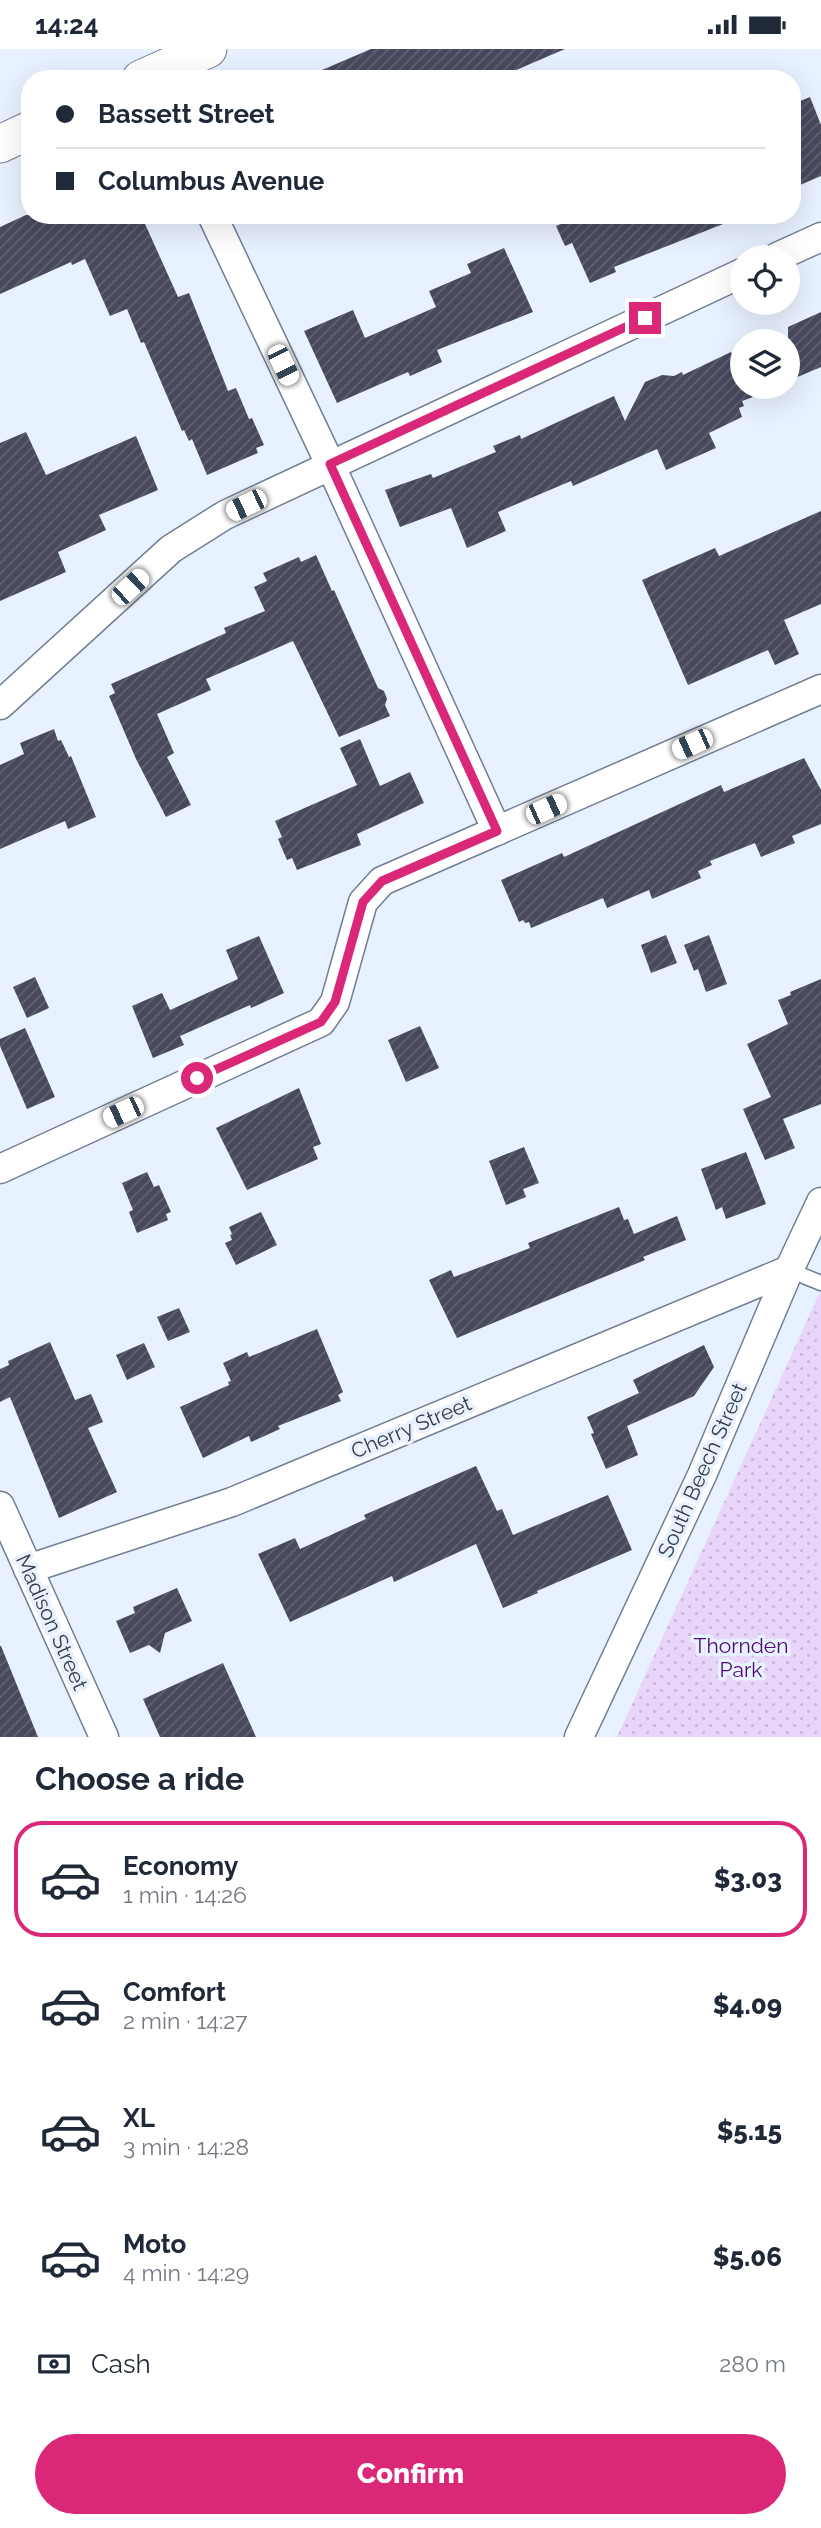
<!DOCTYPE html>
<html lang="en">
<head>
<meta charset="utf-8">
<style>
	body { margin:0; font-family:Raleway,sans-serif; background:#f2f2f3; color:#1f2937; height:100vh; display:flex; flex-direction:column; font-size:26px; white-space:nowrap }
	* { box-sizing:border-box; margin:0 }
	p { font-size:23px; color:#747a83 }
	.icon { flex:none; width:38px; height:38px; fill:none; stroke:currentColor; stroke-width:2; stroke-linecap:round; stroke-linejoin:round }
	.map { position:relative; height:1688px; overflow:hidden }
	.details { display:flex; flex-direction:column; background:#fff; flex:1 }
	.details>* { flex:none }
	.top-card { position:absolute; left:21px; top:21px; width:780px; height:154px; border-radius:28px; box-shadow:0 7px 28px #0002; display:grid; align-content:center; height:154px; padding:0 35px; background:#fff }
	.tools { position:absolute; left:730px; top:196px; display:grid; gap:14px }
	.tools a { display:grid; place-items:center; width:70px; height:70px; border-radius:50%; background:#fff; box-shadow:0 7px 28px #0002; font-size:35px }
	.end { position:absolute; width:32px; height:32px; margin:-16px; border:9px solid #db2777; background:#fff; box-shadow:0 0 0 4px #fff }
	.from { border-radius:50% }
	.car { position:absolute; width:21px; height:42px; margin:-21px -10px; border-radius:9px; box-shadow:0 0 5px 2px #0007; background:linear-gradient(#fff 24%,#345 0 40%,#fff 0 76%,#345 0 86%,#fff 0) }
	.top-card b { display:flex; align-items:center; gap:24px; height:66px; font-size:26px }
	.top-card b+b { border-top:2px solid #e0e1e3 }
	.top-card i { width:18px; height:18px; background:#1f2937 }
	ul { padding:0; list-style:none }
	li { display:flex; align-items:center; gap:21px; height:116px; margin:0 14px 10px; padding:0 21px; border:4px solid transparent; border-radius:28px }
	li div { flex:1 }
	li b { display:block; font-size:26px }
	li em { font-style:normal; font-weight:800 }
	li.current { border-color:#db2777 }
	li>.icon { width:63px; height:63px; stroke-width:1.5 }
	h2 { padding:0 35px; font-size:32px; line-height:84px }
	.pay { display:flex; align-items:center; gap:18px; height:77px; padding:0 35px; font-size:26px }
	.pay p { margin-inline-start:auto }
	.action { display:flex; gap:14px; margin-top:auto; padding:14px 35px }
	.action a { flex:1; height:80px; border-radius:42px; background:#db2777; color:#fff; font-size:28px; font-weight:800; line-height:80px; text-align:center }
	.status { display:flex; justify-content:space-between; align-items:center; height:49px; padding:0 35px; background:#fff; direction:ltr }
	.status svg { height:19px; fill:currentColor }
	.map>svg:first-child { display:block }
	.park { fill:url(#park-dots) }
	.building { fill:url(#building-hatch) }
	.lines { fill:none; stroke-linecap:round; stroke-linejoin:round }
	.service-casing { stroke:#717f93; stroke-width:17 }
	.minor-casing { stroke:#717f93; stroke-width:31 }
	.tertiary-casing { stroke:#717f93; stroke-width:39 }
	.service { stroke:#fff; stroke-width:14 }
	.minor { stroke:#fff; stroke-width:28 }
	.tertiary { stroke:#fff; stroke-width:37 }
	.route { stroke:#db2777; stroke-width:9 }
	.labels { text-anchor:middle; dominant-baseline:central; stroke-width:7; stroke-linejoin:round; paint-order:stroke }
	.street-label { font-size:21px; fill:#363c44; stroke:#e8f1ff }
	.park-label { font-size:21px; fill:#500970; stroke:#e8f1ff }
</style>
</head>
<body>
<div class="status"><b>14:24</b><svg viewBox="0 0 49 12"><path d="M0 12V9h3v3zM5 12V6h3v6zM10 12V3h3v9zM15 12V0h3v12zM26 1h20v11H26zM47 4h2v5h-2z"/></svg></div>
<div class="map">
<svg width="821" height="1688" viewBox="0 0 821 1688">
	<defs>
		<pattern id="park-dots" width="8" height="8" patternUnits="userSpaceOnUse" patternTransform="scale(1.75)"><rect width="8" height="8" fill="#e9d5f9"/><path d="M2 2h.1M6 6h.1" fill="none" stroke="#c8b8d7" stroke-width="1.8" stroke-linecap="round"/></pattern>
		<pattern id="building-hatch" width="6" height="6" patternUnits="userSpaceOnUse" patternTransform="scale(1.75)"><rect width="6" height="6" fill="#49495e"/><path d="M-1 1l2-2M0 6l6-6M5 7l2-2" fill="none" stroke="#616273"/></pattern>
	</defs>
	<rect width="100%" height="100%" fill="#e8f1ff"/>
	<polygon class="park" points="821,1241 821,1688 617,1688"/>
	<g class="building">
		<polygon points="371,0 565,0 495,30 301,30"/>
		<polygon points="810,48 821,76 821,127 793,139 793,55"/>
		<polygon points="26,166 141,166 178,248 189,244 228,342 236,339 249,370 252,369 264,396 256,399 258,404 207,426 192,390 189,392 184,381 182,382 144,293 141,294 127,260 110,267 85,210 72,216 71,213 0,245 0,178"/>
		<polygon points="581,166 746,166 614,218 616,223 590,234 572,194 565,197 556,177"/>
		<polygon points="504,199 533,263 437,301 442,313 410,327 408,323 337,354 304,282 353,261 365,289 436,258 429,242 471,224 467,215"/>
		<polygon points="821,263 821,318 788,332 788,278"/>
		<polygon points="731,303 742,326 742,338 748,338 753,348 742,352 744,357 739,359 742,368 709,384 716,399 666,421 657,400 573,437 571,432 498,463 506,482 467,499 451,459 400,478 385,441 431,425 433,429 496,403 493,397 520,386 521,390 614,347 625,372 645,333 662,326 674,327 682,323 683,326"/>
		<polygon points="26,383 46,426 136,387 158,441 99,466 106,481 58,503 66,523 0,552 0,394"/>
		<polygon points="821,462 821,555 784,571 799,605 775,616 768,601 688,636 642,531 715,499 719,507"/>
		<polygon points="316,506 332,542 334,541 378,639 384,642 387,650 385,656 390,667 339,688 293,592 206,630 211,641 157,665 174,704 167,708 191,756 166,768 136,710 109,647 115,644 111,635 226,584 224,579 265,562 254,538 267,532 263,524 299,508 301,513"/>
		<polygon points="54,680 58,692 61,691 69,708 71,707 96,768 68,780 65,772 0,800 0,716 24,705 20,694"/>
		<polygon points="360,690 380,737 410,723 424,754 357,785 361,796 297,821 292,809 287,811 278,790 282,788 275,772 357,736 340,699"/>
		<polygon points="804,709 821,741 821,775 792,787 795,794 761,808 755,794 710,812 712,816 698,822 701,829 652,850 649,841 607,859 603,849 531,879 529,873 525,874 523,871 519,873 501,831 562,804 564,808 721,736 724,743"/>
		<polygon points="666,886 677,914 651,924 641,896"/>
		<polygon points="709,886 727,935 706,943 698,920 694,922 684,896"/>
		<polygon points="259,887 284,944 251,959 250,956 180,987 184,996 153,1009 132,957 162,944 170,961 238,930 226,901"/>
		<polygon points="35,928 49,959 27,969 13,938"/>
		<polygon points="821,930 821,1055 783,1070 795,1099 765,1111 743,1060 771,1048 747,995 788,975 778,951 791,946 790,943"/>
		<polygon points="420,977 439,1019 406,1033 388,991"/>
		<polygon points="25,979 55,1048 27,1060 0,997 0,990"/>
		<polygon points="299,1039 321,1095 313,1098 318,1110 247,1141 216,1079"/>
		<polygon points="524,1098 539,1134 523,1140 526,1148 506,1156 489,1112"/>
		<polygon points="746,1103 766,1155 726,1170 722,1158 716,1161 701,1120"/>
		<polygon points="147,1123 154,1138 159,1136 171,1163 166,1165 168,1171 137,1184 129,1163 133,1161 122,1134"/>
		<polygon points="619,1158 624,1171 628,1170 634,1185 677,1167 686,1191 643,1208 645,1211 457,1289 429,1231 451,1221 454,1228 530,1199 528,1194"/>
		<polygon points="261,1163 277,1196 236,1216 225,1194 232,1191 230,1186 232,1185 229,1178"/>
		<polygon points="179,1259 190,1283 168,1292 157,1268"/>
		<polygon points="317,1280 343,1343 338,1346 341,1352 278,1377 280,1380 251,1393 249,1387 203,1409 180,1358 229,1336 228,1333 231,1332 223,1314 247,1303 249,1308"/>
		<polygon points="50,1293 75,1351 91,1345 103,1373 88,1379 117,1443 59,1469 10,1348 0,1353 0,1320 9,1316 8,1312"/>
		<polygon points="144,1294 155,1318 127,1331 116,1306"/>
		<polygon points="704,1296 714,1318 694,1347 627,1377 638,1406 606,1420 591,1385 594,1384 587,1368 639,1344 633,1331"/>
		<polygon points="476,1417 497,1462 502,1460 513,1486 608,1446 632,1501 537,1542 538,1544 503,1559 476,1495 394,1533 392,1527 290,1573 258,1505 295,1489 300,1500 366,1470 364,1466"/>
		<polygon points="177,1539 192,1572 165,1584 160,1604 149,1596 130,1604 116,1572 135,1564 133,1558"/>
		<polygon points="0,1597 1,1597 38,1688 0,1688"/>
		<polygon points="223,1614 256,1688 160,1688 143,1650"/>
	</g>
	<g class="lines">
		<defs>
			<polyline id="service" points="789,1221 821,1234"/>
			<g id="minor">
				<polyline points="212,166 330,415 497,782"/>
				<polyline points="777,208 821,188"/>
				<polyline points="0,656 171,500 225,466 742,224"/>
				<polyline points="0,1120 321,973 335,953 363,853 382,832 821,640"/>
				<polyline points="0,1457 104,1688"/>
				<polyline points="28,1520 232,1453 789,1221"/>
				<polyline points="579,1688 702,1426 789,1221 821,1153"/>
			</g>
			<g id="tertiary">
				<polyline points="141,30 208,0"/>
				<polyline points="0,95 30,81"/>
			</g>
		</defs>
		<use href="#service" class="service-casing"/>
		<use href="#minor" class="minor-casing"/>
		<use href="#tertiary" class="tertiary-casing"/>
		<use href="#service" class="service"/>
		<use href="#minor" class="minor"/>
		<use href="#tertiary" class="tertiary"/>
	</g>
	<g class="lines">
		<polyline class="route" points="197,1029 321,973 335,953 363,853 382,832 497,782 330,415 645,269"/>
	</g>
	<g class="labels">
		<g class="street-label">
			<text transform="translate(411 1378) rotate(-23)">Cherry Street</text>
			<text transform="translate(702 1421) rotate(-66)">South Beech Street</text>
			<text transform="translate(52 1573) rotate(66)">Madison Street</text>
		</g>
		<g class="park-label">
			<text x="741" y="1596">Thornden<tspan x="741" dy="24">Park</tspan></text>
		</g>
	</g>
</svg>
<div class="tools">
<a><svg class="icon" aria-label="locate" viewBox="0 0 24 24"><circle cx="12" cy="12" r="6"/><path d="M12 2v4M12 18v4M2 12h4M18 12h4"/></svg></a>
<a><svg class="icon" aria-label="layers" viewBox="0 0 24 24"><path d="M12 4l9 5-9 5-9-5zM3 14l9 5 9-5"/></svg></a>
</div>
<i class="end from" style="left:197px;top:1029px"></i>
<i class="end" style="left:645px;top:269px"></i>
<i class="car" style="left:283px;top:316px;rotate:154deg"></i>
<i class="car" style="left:246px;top:456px;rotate:244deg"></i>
<i class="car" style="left:130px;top:538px;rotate:47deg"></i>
<i class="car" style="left:692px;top:695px;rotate:246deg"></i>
<i class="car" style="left:546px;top:760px;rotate:66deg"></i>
<i class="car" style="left:123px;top:1063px;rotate:245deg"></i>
<div class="top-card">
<b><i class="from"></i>Bassett Street</b>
<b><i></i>Columbus Avenue</b>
</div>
</div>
<section class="details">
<h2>Choose a ride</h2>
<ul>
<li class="current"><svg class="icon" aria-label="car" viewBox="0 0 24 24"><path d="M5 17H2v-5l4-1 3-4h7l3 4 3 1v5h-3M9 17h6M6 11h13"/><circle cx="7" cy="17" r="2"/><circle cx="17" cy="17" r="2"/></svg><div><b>Economy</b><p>1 min · 14:26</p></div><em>$3.03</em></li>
<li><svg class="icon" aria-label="car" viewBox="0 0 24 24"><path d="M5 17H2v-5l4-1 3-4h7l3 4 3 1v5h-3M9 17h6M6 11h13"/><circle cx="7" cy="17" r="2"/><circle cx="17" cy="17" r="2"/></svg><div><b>Comfort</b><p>2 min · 14:27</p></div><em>$4.09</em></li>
<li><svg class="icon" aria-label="car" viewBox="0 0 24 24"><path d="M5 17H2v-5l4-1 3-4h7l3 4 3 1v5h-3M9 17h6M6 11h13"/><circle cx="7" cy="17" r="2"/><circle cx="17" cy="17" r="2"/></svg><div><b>XL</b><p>3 min · 14:28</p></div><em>$5.15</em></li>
<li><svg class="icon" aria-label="car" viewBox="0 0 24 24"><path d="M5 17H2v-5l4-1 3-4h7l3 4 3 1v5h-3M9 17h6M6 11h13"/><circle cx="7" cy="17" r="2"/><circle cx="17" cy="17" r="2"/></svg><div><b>Moto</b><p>4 min · 14:29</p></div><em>$5.06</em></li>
</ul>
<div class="pay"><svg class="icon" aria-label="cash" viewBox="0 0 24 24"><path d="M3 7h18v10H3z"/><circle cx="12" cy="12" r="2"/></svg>Cash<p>280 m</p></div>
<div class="action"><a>Confirm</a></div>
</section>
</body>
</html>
